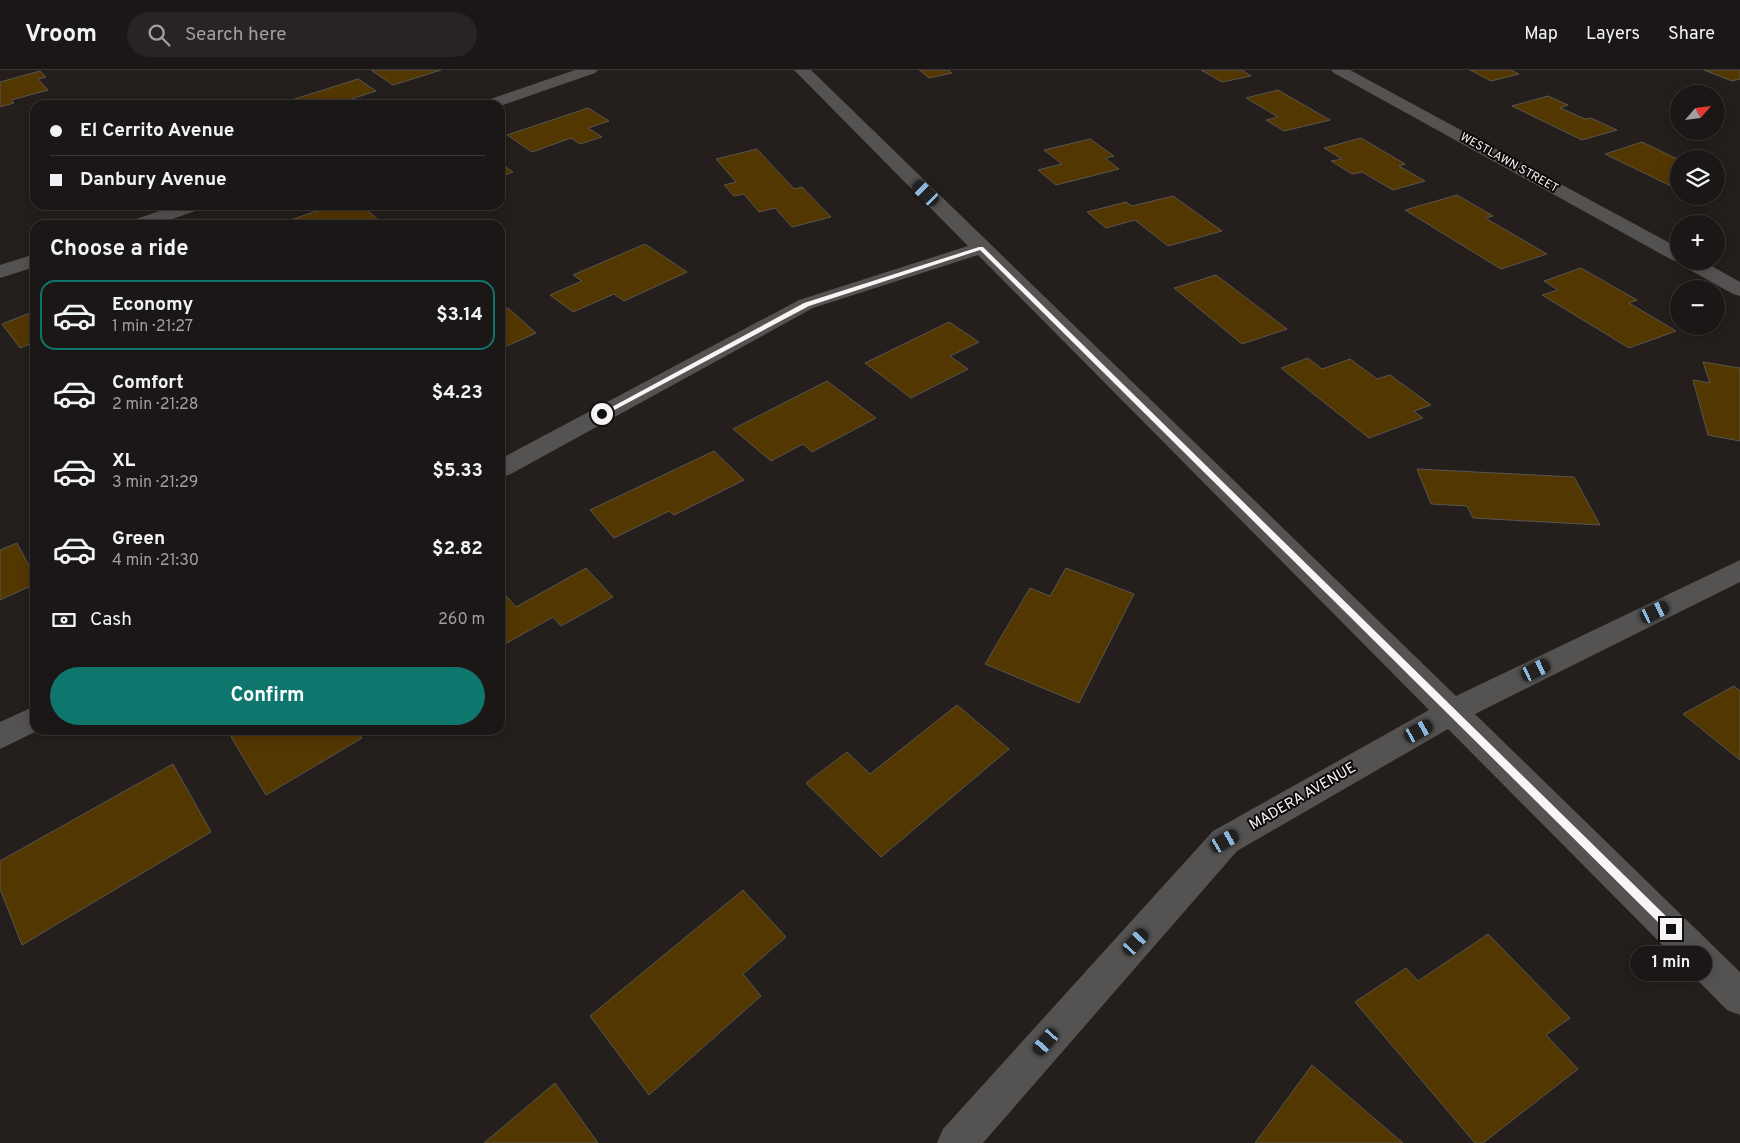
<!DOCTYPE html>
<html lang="en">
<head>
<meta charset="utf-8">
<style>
	body { margin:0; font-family:Overpass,sans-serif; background:#282423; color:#f1f3f6; height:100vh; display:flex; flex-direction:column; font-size:19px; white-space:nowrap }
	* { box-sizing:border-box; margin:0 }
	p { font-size:16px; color:#a09fa1 }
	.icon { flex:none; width:28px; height:28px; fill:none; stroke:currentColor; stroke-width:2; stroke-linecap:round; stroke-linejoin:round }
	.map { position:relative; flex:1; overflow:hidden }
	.details { position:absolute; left:30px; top:150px; width:475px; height:515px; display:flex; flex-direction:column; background:#1b1716; border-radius:15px; box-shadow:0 2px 12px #0003,0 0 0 1px #393635 }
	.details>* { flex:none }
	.guide { position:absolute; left:30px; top:30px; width:475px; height:110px; border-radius:15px; box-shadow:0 2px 12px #0003,0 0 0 1px #393635; display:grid; align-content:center; height:110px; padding:0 20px; background:#1b1716 }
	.needle { width:32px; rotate:62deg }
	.tools { position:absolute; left:1670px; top:15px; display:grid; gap:10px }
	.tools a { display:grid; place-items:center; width:55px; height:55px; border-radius:50%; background:#1b1716; box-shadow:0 2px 12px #0003,0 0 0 1px #393635; font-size:25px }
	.end { position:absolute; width:22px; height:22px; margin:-11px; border:6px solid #f8f4f3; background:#111; box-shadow:0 0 0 2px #111 }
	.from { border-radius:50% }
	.bubble { position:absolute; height:35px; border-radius:18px; background:#1b1716; box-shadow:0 2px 12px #0003,0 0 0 1px #393635; font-size:16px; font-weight:700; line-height:35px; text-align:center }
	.car { position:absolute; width:15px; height:30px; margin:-15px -8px; border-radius:6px; box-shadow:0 0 4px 1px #0007; background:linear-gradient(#222 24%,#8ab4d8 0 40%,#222 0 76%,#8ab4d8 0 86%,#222 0) }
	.guide b { display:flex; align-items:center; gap:18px; height:48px; font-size:19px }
	.guide b+b { border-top:1px solid #393635 }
	.guide i { width:12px; height:12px; background:#f1f3f6 }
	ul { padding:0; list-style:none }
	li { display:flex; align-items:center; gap:15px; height:70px; margin:0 10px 8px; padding:0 10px; border:2px solid transparent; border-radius:15px }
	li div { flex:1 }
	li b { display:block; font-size:19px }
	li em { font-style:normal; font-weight:700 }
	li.current { border-color:#0f766e }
	li>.icon { width:45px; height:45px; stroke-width:1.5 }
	h2 { padding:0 20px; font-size:22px; line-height:60px }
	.pay { display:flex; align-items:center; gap:12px; height:55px; padding:0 20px; font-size:19px }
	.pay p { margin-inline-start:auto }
	.cta { display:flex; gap:10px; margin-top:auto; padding:10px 20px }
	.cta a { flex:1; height:58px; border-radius:30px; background:#0f766e; color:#fff; font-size:20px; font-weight:700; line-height:58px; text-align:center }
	header { display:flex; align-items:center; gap:30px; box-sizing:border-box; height:70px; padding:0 25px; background:#1b1716; border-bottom:1px solid #393635 }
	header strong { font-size:24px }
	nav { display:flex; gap:28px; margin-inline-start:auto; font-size:18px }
	.search { width:350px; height:45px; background:#282423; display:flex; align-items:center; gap:12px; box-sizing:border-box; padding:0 18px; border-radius:28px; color:#a09fa1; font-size:19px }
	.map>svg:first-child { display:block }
	.building { fill:#533700; stroke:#595550 }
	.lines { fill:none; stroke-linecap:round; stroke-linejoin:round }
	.minor { fill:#545351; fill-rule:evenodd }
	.route { fill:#f8f4f3 }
	.labels { text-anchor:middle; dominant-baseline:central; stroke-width:4; stroke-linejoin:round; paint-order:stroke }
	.far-street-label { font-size:12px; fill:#f8f4f3; stroke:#0c0908 }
	.street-label { font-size:15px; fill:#f8f4f3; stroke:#0c0908 }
</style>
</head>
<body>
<header>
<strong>Vroom</strong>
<div class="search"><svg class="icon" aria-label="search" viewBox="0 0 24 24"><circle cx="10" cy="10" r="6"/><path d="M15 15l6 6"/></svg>Search here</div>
<nav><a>Map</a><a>Layers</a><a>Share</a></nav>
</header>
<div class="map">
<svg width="1740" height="1073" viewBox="0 0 1740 1073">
	<rect width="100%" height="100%" fill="#241f1d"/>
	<g class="building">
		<polygon points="371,0 441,0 393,15"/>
		<polygon points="919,0 948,0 952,3 929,8"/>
		<polygon points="1201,0 1242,0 1251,6 1222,12"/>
		<polygon points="1470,0 1511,0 1519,4 1491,11"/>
		<polygon points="1704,0 1740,0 1740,9 1732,11"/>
		<polygon points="40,1 46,7 38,9 48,20 11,30 14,33 0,37 0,12"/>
		<polygon points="358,9 376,21 333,35 285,35 282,33"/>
		<polygon points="1278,20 1330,50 1284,61 1266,50 1278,47 1246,28"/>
		<polygon points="1548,26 1568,35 1560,38 1585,49 1591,48 1617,60 1582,70 1512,36"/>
		<polygon points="588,38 609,51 588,58 602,67 580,74 571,68 532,82 507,65"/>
		<polygon points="1361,68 1405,94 1399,96 1425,111 1393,120 1362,102 1352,104 1331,91 1342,89 1324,78"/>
		<polygon points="1090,69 1114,86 1105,88 1119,99 1056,115 1038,100 1062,94 1044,80"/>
		<polygon points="1642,72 1679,90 1679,120 1605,84"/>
		<polygon points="757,79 794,119 802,117 831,147 792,157 775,138 759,142 744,124 734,126 724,115 736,112 716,89"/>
		<polygon points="500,93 513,102 500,107"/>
		<polygon points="1457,125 1493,146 1485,148 1547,184 1501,199 1405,140"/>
		<polygon points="1173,126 1222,161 1168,176 1135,150 1106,158 1087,142 1126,132 1132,136"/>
		<polygon points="334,135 362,135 378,150 364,155 276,155"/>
		<polygon points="645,174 687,202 624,231 614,224 573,242 550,225 582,211 573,205"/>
		<polygon points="1581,198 1637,230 1629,233 1676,261 1629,278 1542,225 1558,220 1544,211"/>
		<polygon points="1216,205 1287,259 1242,274 1174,218"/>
		<polygon points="508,238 536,263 500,279 500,242"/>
		<polygon points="35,241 35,272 20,278 2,254"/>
		<polygon points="949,252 979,272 950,286 968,299 911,328 865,293"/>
		<polygon points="1308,288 1322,299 1350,289 1377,309 1390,305 1431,335 1414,341 1423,348 1369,368 1281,298"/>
		<polygon points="1703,292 1740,298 1740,371 1708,365 1693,310 1710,313"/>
		<polygon points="827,311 876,348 812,382 803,374 771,391 733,359"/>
		<polygon points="714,381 744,410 674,445 669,441 614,468 590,440"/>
		<polygon points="1417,399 1574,407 1600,455 1473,448 1467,436 1431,434"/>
		<polygon points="17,473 35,507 35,514 0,530 0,480"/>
		<polygon points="586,498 613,527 561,556 553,547 500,577 500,519 516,537"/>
		<polygon points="1066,498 1134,524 1079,633 985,594 1030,518 1050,526"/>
		<polygon points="1734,616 1740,621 1740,690 1683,644"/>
		<polygon points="957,635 1009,679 881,787 806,713 847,682 870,704"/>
		<polygon points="243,660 357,660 362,668 266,725 231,667"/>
		<polygon points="173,694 211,762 22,875 0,819 0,791"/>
		<polygon points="743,820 786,867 743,904 761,926 649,1025 590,946"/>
		<polygon points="1488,864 1570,948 1546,965 1578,999 1483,1073 1475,1073 1355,932 1406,898 1418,911"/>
		<polygon points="1312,995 1403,1073 1255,1073"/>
		<polygon points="555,1013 598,1073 484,1073"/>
	</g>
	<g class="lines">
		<g class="minor">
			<polygon points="575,0 598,0 595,3 500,36 480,35 482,32"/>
			<polygon points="794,0 811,0 1456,626 1740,490 1740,512 1475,644 1740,902 1740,945 1727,940 1448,659 1237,781 983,1073 937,1073 943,1059 1213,761 1429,640 978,185 813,238 509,405 500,407 500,389 799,230 968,176"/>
			<polygon points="1331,0 1350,0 1679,178 1679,191 1703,191 1740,212 1740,226 1733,224 1681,195 1679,192 1672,190 1334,3"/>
			<polygon points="177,135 204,135 201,139 155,155 128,155 130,151"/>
			<polygon points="35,184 35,197 0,208 0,195"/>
			<polygon points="35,636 35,660 39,660 0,679 0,652"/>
		</g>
	</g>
	<polygon class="route" points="979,177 983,177 1675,855 1676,859 1675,862 1668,862 980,180 809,236 605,345 599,344 804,233"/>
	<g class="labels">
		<g class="far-street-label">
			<text transform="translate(1509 93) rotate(29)">WESTLAWN STREET</text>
		</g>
		<g class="street-label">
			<text transform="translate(1303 727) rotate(-30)">MADERA AVENUE</text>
		</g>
	</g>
</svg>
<div class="tools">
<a><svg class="needle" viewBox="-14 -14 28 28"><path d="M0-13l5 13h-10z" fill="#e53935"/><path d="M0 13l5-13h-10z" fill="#a09fa1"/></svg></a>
<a><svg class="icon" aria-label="layers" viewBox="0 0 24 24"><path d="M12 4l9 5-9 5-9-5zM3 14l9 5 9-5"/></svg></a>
<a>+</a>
<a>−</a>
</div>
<i class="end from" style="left:602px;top:344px"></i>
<i class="end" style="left:1671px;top:859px"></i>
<div class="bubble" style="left:1630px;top:876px;width:82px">1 min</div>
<i class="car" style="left:926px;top:123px;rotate:314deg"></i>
<i class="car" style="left:1655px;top:542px;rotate:64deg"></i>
<i class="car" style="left:1536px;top:600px;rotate:64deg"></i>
<i class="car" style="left:1419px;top:661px;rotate:61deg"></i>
<i class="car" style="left:1225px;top:771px;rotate:60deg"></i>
<i class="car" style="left:1136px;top:872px;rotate:42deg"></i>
<i class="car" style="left:1046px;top:972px;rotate:221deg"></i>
<div class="guide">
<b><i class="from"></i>El Cerrito Avenue</b>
<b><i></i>Danbury Avenue</b>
</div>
<section class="details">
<h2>Choose a ride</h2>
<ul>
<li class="current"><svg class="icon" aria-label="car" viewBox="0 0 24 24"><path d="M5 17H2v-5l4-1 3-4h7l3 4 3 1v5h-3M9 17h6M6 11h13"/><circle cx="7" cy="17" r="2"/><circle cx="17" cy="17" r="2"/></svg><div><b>Economy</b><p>1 min · 21:27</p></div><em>$3.14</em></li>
<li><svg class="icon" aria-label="car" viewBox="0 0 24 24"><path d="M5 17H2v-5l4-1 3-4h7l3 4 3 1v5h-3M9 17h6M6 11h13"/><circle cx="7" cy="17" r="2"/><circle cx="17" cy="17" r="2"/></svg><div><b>Comfort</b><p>2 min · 21:28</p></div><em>$4.23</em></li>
<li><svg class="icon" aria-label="car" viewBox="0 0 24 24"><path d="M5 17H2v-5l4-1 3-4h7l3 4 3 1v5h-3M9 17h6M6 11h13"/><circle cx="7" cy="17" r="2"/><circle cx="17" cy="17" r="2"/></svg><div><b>XL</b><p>3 min · 21:29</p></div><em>$5.33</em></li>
<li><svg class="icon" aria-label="car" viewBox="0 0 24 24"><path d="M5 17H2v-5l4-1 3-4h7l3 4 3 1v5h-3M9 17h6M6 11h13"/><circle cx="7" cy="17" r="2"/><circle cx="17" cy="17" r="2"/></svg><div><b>Green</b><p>4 min · 21:30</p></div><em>$2.82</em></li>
</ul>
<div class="pay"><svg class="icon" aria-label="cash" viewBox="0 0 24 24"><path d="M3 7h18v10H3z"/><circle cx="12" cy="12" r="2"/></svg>Cash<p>260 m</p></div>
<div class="cta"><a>Confirm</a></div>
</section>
</div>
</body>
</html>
